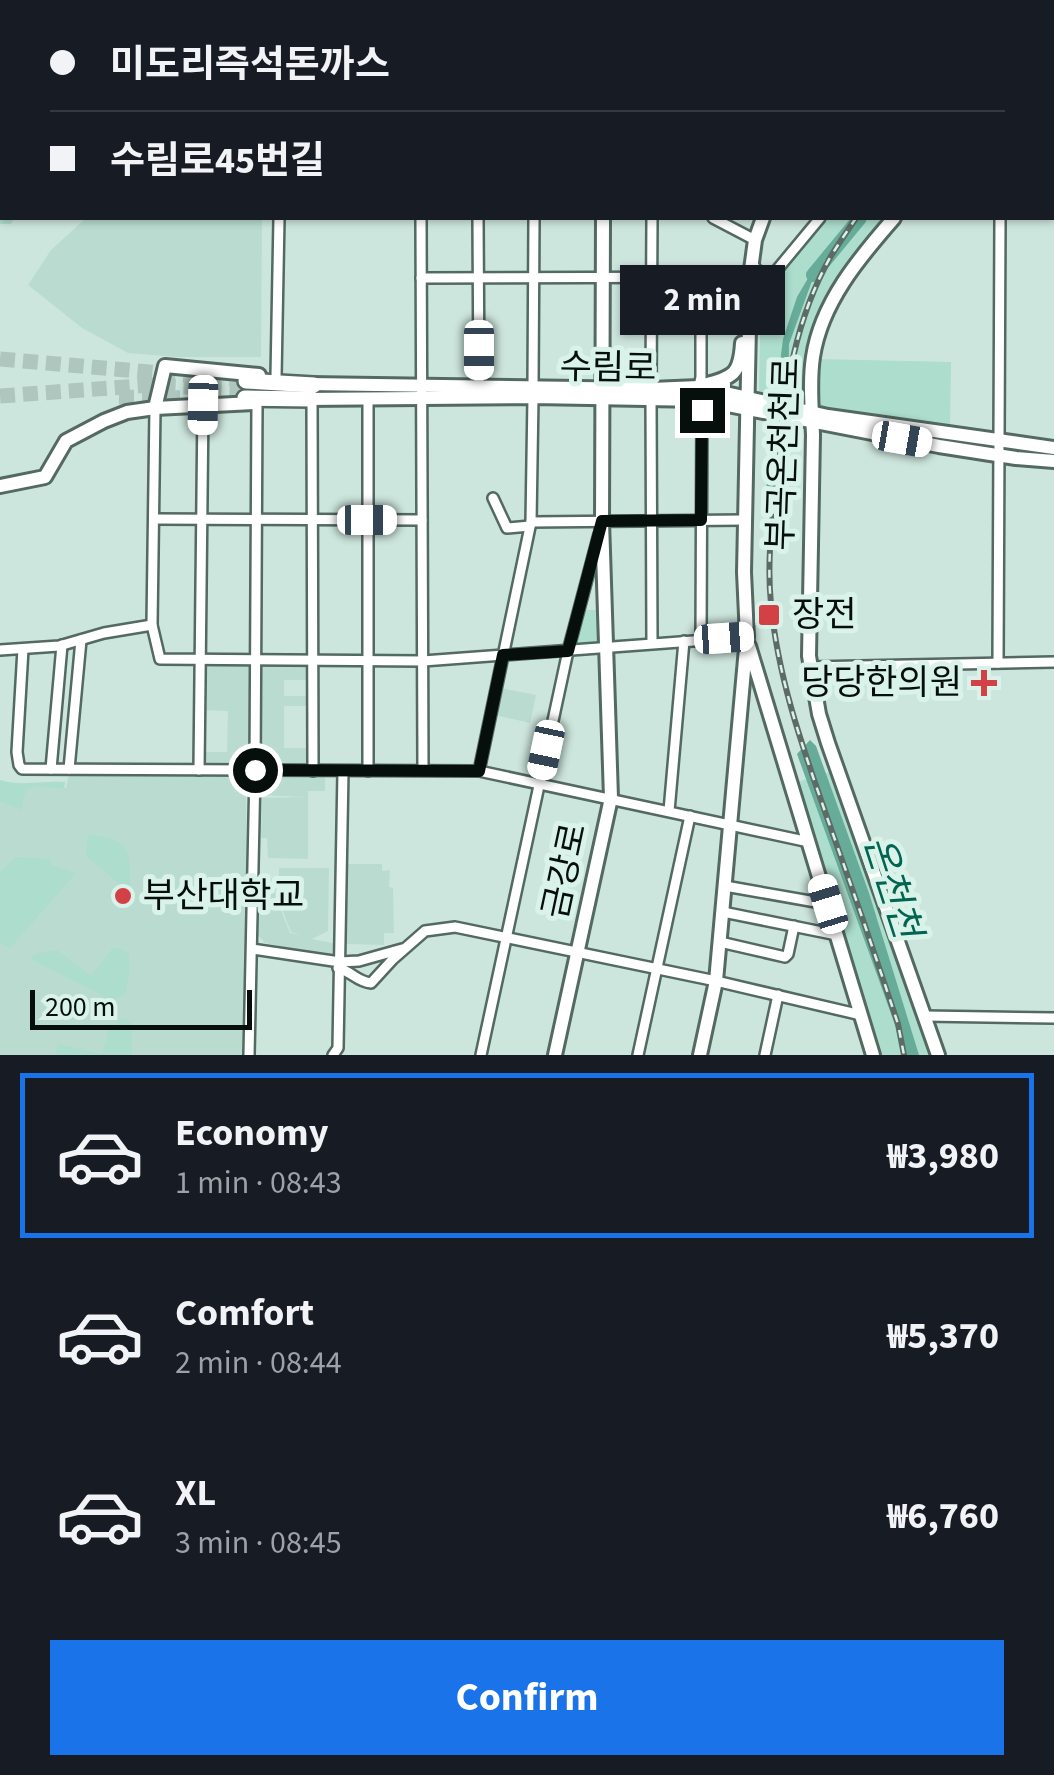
<!DOCTYPE html>
<html lang="en">
<head>
<meta charset="utf-8">
<style>
	body { margin:0; font-family:"Source Sans 3","Noto Sans KR",sans-serif; background:#242831; color:#f1f3f6; height:100vh; display:flex; flex-direction:column; font-size:38px; white-space:nowrap }
	* { box-sizing:border-box; margin:0 }
	p { font-size:32px; color:#9ea1a6 }
	.icon { flex:none; width:55px; height:55px; fill:none; stroke:currentColor; stroke-width:2; stroke-linecap:round; stroke-linejoin:round }
	.map { position:relative; height:1055px; overflow:hidden }
	.panel { display:flex; flex-direction:column; background:#171b24; flex:1 }
	.panel>* { flex:none }
	.banner { position:absolute; left:0px; top:0px; width:1055px; height:220px; box-shadow:0 2px 8px #0004; display:grid; align-content:center; height:220px; padding:0 50px; background:#171b24 }
	.scale { position:absolute; left:30px; bottom:25px; width:222px; box-sizing:border-box; padding-left:10px; border:5px solid #070f0c; border-top:0; font-size:28px; line-height:35px; white-space:nowrap; color:#070f0c; -webkit-text-stroke:8px #daf3ea; paint-order:stroke }
	.end { position:absolute; width:45px; height:45px; margin:-22px; border:12px solid #070f0c; background:#fff; box-shadow:0 0 0 5px #fff }
	.from { border-radius:50% }
	.bubble { position:absolute; height:70px; border-radius:0px; background:#171b24; box-shadow:0 2px 8px #0004; font-size:32px; font-weight:700; line-height:70px; text-align:center }
	.car { position:absolute; width:30px; height:60px; margin:-30px -15px; border-radius:12px; box-shadow:0 0 8px 2px #0007; background:linear-gradient(#fff 24%,#345 0 40%,#fff 0 76%,#345 0 86%,#fff 0) }
	.banner b { display:flex; align-items:center; gap:35px; height:95px; font-size:38px }
	.banner b+b { border-top:2px solid #363941 }
	.banner i { width:25px; height:25px; background:#f1f3f6 }
	ul { padding:18px 0 0; list-style:none }
	li { display:flex; align-items:center; gap:30px; height:165px; margin:0 20px 15px; padding:0 30px; border:5px solid transparent; border-radius:0px }
	li div { flex:1 }
	li b { display:block; font-size:38px }
	li em { font-style:normal; font-weight:700 }
	li.current { border-color:#1a73e8 }
	li>.icon { width:90px; height:90px; stroke-width:1.5 }
	.primary-button { display:flex; gap:20px; margin-top:auto; padding:20px 50px }
	.primary-button a { flex:1; height:115px; border-radius:0px; background:#1a73e8; color:#fff; font-size:40px; font-weight:700; line-height:115px; text-align:center }
	.map>svg:first-child { display:block }
	.built { fill:#badcd0 }
	.green { fill:#acddcd }
	.water { fill:#66ac98 }
	.lines { fill:none; stroke-linecap:round; stroke-linejoin:round }
	.river { stroke:#66ac98; stroke-width:14 }
	.highway-tunnel { stroke:#afc6be; stroke-width:15; stroke-dasharray:15 8; stroke-linecap:butt }
	.street-casing { stroke:#536961; stroke-width:14 }
	.secondary-casing { stroke:#536961; stroke-width:18 }
	.highway-casing { stroke:#536961; stroke-width:20 }
	.street { stroke:#fff; stroke-width:9 }
	.secondary { stroke:#fff; stroke-width:12 }
	.highway { stroke:#fff; stroke-width:15 }
	.rail-casing { stroke:#5c6b65; stroke-width:6 }
	.rail { stroke:#daf3ea; stroke-width:2.5; stroke-dasharray:8; stroke-linecap:butt }
	.route { stroke:#070f0c; stroke-width:12 }
	.poi-dot { fill:#d14146; stroke:#daf3ea; stroke-width:4 }
	.labels { text-anchor:middle; dominant-baseline:central; stroke-width:10; stroke-linejoin:round; paint-order:stroke }
	.street-label { font-size:35px; fill:#070f0c; stroke:#daf3ea }
	.poi-label { font-size:35px; fill:#070f0c; stroke:#daf3ea; text-anchor:start }
	.water-label { font-size:38px; font-style:italic; fill:#016551; stroke:#daf3ea }
</style>
</head>
<body>
<div class="map">
<svg width="1054" height="1055" viewBox="0 0 1054 1055">
	<rect width="100%" height="100%" fill="#cde6dd"/>
	<g class="built">
		<polygon points="86,218 262,218 261,357 177,357 128,353 82,328 28,285 51,250"/>
		<polygon points="257,662 310,662 310,680 284,680 284,696 308,696 308,706 284,706 284,748 310,748 310,769 257,768"/>
		<polygon points="202,665 254,665 253,767 202,766 202,752 227,752 228,711 202,710"/>
		<polygon points="501,688 536,695 530,723 495,715"/>
		<polygon points="69,774 246,776 247,940 243,1055 0,1055 0,784 21,789 35,785 66,788"/>
		<polygon points="257,774 325,774 325,791 308,791 308,859 268,858 267,838 261,838 262,798 305,797 257,795"/>
		<polygon points="345,864 382,864 382,871 390,870 389,887 393,888 394,933 384,933 384,945 345,944"/>
		<polygon points="279,868 329,868 328,931 312,939 338,944 337,950 329,956 265,943 256,933 256,879 277,879 277,900 290,933 300,935 291,932 279,901"/>
	</g>
	<g class="green">
		<polygon points="0,0 209,0 207,2 2,2 2,218 14,218 11,224 0,224"/>
		<polygon points="828,218 888,218 835,288 810,356 805,398 798,404 759,394 760,334 780,273"/>
		<polygon points="818,359 951,362 950,426 820,406 814,399"/>
		<polygon points="583,610 598,610 600,644 574,646"/>
		<polygon points="830,772 836,773 932,1055 878,1055 794,783"/>
		<path d="M0,780C23,787 42,780 65,782L64,789L35,786L26,790L21,810L0,801Z"/>
		<path d="M88,834C129,840 130,846 130,887H123L86,856Z"/>
		<polygon points="16,857 51,859 51,865 76,873 10,948 0,943 0,872"/>
		<polygon points="113,948 120,948 129,954 129,976 125,994 115,999 107,998 31,959 34,954 57,950 91,976"/>
		<polygon points="121,1019 125,1019 132,1023 132,1055 55,1055 58,1044 102,1054 110,1027 116,1028 118,1021"/>
	</g>
	<g class="water">
		<polygon points="854,218 816,270 789,344 786,516 777,521 764,514 772,427 783,339 797,297 824,251"/>
		<polygon points="810,740 816,746 869,893 919,1055 906,1055 797,754"/>
	</g>
	<g class="lines">
		<polyline class="river" points="813,275 860,218"/>
		<g class="highway-tunnel">
			<polyline points="0,359 230,379"/>
			<polyline points="0,396 152,385 286,392"/>
			<polyline points="119,397 206,398"/>
		</g>
		<defs>
			<g id="street">
				<polyline points="583,0 586,2"/>
				<polyline points="811,0 815,2"/>
				<polyline points="330,2 331,0"/>
				<polyline points="510,2 512,0"/>
				<polyline points="721,2 723,0"/>
				<polyline points="787,2 789,0"/>
				<polyline points="855,2 857,0"/>
				<polyline points="1009,2 1011,0"/>
				<polyline points="1052,167 1054,168"/>
				<polyline points="421,218 423,770"/>
				<polyline points="478,218 479,386"/>
				<polyline points="713,218 755,240"/>
				<path d="M752,262C758,274 764,278 776,271"/>
				<polyline points="421,278 750,277"/>
				<polyline points="750,327 758,316 776,271 820,218"/>
				<polyline points="271,383 276,377 279,218"/>
				<polyline points="533,387 534,218"/>
				<polyline points="699,387 701,377 701,278"/>
				<polyline points="651,389 652,218"/>
				<polyline points="368,398 368,771"/>
				<polyline points="312,399 313,771"/>
				<polyline points="651,399 652,643"/>
				<polyline points="155,408 152,625 160,659 423,661 747,637"/>
				<polyline points="493,498 507,528 530,526"/>
				<polyline points="154,519 422,520"/>
				<polyline points="531,522 745,520"/>
				<polyline points="701,640 702,400"/>
				<polyline points="23,649 17,752 19,765 22,769 479,771 809,842"/>
				<polyline points="0,650 59,646 104,633 152,625"/>
				<polyline points="998,663 1000,218"/>
				<polyline points="810,667 1054,662"/>
				<polyline points="51,769 62,645"/>
				<polyline points="69,769 81,640"/>
				<polyline points="199,770 203,405"/>
				<polyline points="479,771 531,522 533,397"/>
				<polyline points="669,811 684,641"/>
				<polyline points="725,886 827,904"/>
				<polyline points="723,912 837,935"/>
				<polyline points="720,942 785,957 788,954 794,926"/>
				<polyline points="252,949 340,962 359,961 402,949"/>
				<path d="M338,968C351,971 357,982 371,983L393,959L425,931L455,927L716,981L861,1015"/>
				<polyline points="925,1016 1054,1018"/>
				<polyline points="249,1055 255,771 257,403"/>
				<polyline points="333,1055 338,1048 343,771"/>
				<polyline points="481,1055 568,651 599,534"/>
				<polyline points="638,1055 690,816"/>
				<polyline points="765,1055 778,995"/>
			</g>
			<g id="secondary">
				<polyline points="305,2 308,0"/>
				<polyline points="653,2 655,0"/>
				<polyline points="929,2 931,0"/>
				<polyline points="1052,18 1054,16"/>
				<path d="M894,218C859,258 821,303 813,357C809,383 812,409 813,435L809,656L819,714L828,743L938,1055"/>
				<polyline points="309,384 651,389 699,387 828,416 1054,448"/>
				<path d="M704,385C733,377 740,375 742,343"/>
				<polyline points="304,399 533,397 702,400 939,446 1016,458 1054,461"/>
				<polyline points="155,408 165,366 259,375"/>
				<polyline points="0,486 45,477 66,441 104,421 127,412 155,408 254,403"/>
				<polyline points="749,646 873,1055"/>
				<polyline points="555,1055 611,798 602,521 603,218"/>
				<polyline points="700,1055 716,981 747,637 744,572 750,277 755,240 763,218"/>
			</g>
			<g id="highway">
				<polyline points="246,381 314,385"/>
				<polyline points="245,398 312,399"/>
			</g>
		</defs>
		<use href="#street" class="street-casing"/>
		<use href="#secondary" class="secondary-casing"/>
		<use href="#highway" class="highway-casing"/>
		<use href="#street" class="street"/>
		<use href="#secondary" class="secondary"/>
		<use href="#highway" class="highway"/>
		<defs>
			<g id="rail">
				<polyline points="1019,2 1021,0"/>
				<path d="M856,218C848,230 839,243 831,256C795,319 785,389 778,460C774,507 766,556 771,604C778,680 804,751 829,823C853,890 876,957 898,1024L904,1055"/>
			</g>
		</defs>
		<use href="#rail" class="rail-casing"/>
		<use href="#rail" class="rail"/>
	</g>
	<g class="lines">
		<polyline class="route" points="255,770 479,771 503,655 568,651 602,521 701,520 702,410"/>
	</g>
	<g class="poi-dot">
		<rect x="757" y="603" width="24" height="24" rx="5"/>
		<path d="M979 668h10v10h10v10h-10v10h-10v-10h-10v-10h10z"/>
		<circle cx="123" cy="896" r="10"/>
	</g>
	<g class="labels">
		<g class="street-label">
			<text transform="translate(608 368) rotate(1)">수림로</text>
			<text transform="translate(784 454) rotate(-88)">부곡온천천로</text>
			<text transform="translate(565 871) rotate(-78)">금강로</text>
		</g>
		<g class="poi-label">
			<text x="792" y="615">장전</text>
			<text x="962" y="683" text-anchor="end">당당한의원</text>
			<text x="143" y="896">부산대학교</text>
		</g>
		<g class="water-label">
			<text transform="translate(892 887) rotate(72)">온천천</text>
		</g>
	</g>
</svg>
<div class="scale">200 m</div>
<i class="end from" style="left:255px;top:770px"></i>
<i class="end" style="left:702px;top:410px"></i>
<div class="bubble" style="left:620px;top:265px;width:165px">2 min</div>
<i class="car" style="left:479px;top:350px;rotate:180deg"></i>
<i class="car" style="left:203px;top:405px;rotate:181deg"></i>
<i class="car" style="left:902px;top:439px;rotate:100deg"></i>
<i class="car" style="left:367px;top:520px;rotate:90deg"></i>
<i class="car" style="left:724px;top:638px;rotate:86deg"></i>
<i class="car" style="left:546px;top:750px;rotate:192deg"></i>
<i class="car" style="left:828px;top:904px;rotate:343deg"></i>
<div class="banner">
<b><i class="from"></i>미도리즉석돈까스</b>
<b><i></i>수림로45번길</b>
</div>
</div>
<section class="panel">
<ul>
<li class="current"><svg class="icon" aria-label="car" viewBox="0 0 24 24"><path d="M5 17H2v-5l4-1 3-4h7l3 4 3 1v5h-3M9 17h6M6 11h13"/><circle cx="7" cy="17" r="2"/><circle cx="17" cy="17" r="2"/></svg><div><b>Economy</b><p>1 min · 08:43</p></div><em>₩3,980</em></li>
<li><svg class="icon" aria-label="car" viewBox="0 0 24 24"><path d="M5 17H2v-5l4-1 3-4h7l3 4 3 1v5h-3M9 17h6M6 11h13"/><circle cx="7" cy="17" r="2"/><circle cx="17" cy="17" r="2"/></svg><div><b>Comfort</b><p>2 min · 08:44</p></div><em>₩5,370</em></li>
<li><svg class="icon" aria-label="car" viewBox="0 0 24 24"><path d="M5 17H2v-5l4-1 3-4h7l3 4 3 1v5h-3M9 17h6M6 11h13"/><circle cx="7" cy="17" r="2"/><circle cx="17" cy="17" r="2"/></svg><div><b>XL</b><p>3 min · 08:45</p></div><em>₩6,760</em></li>
</ul>
<div class="primary-button"><a>Confirm</a></div>
</section>
</body>
</html>
